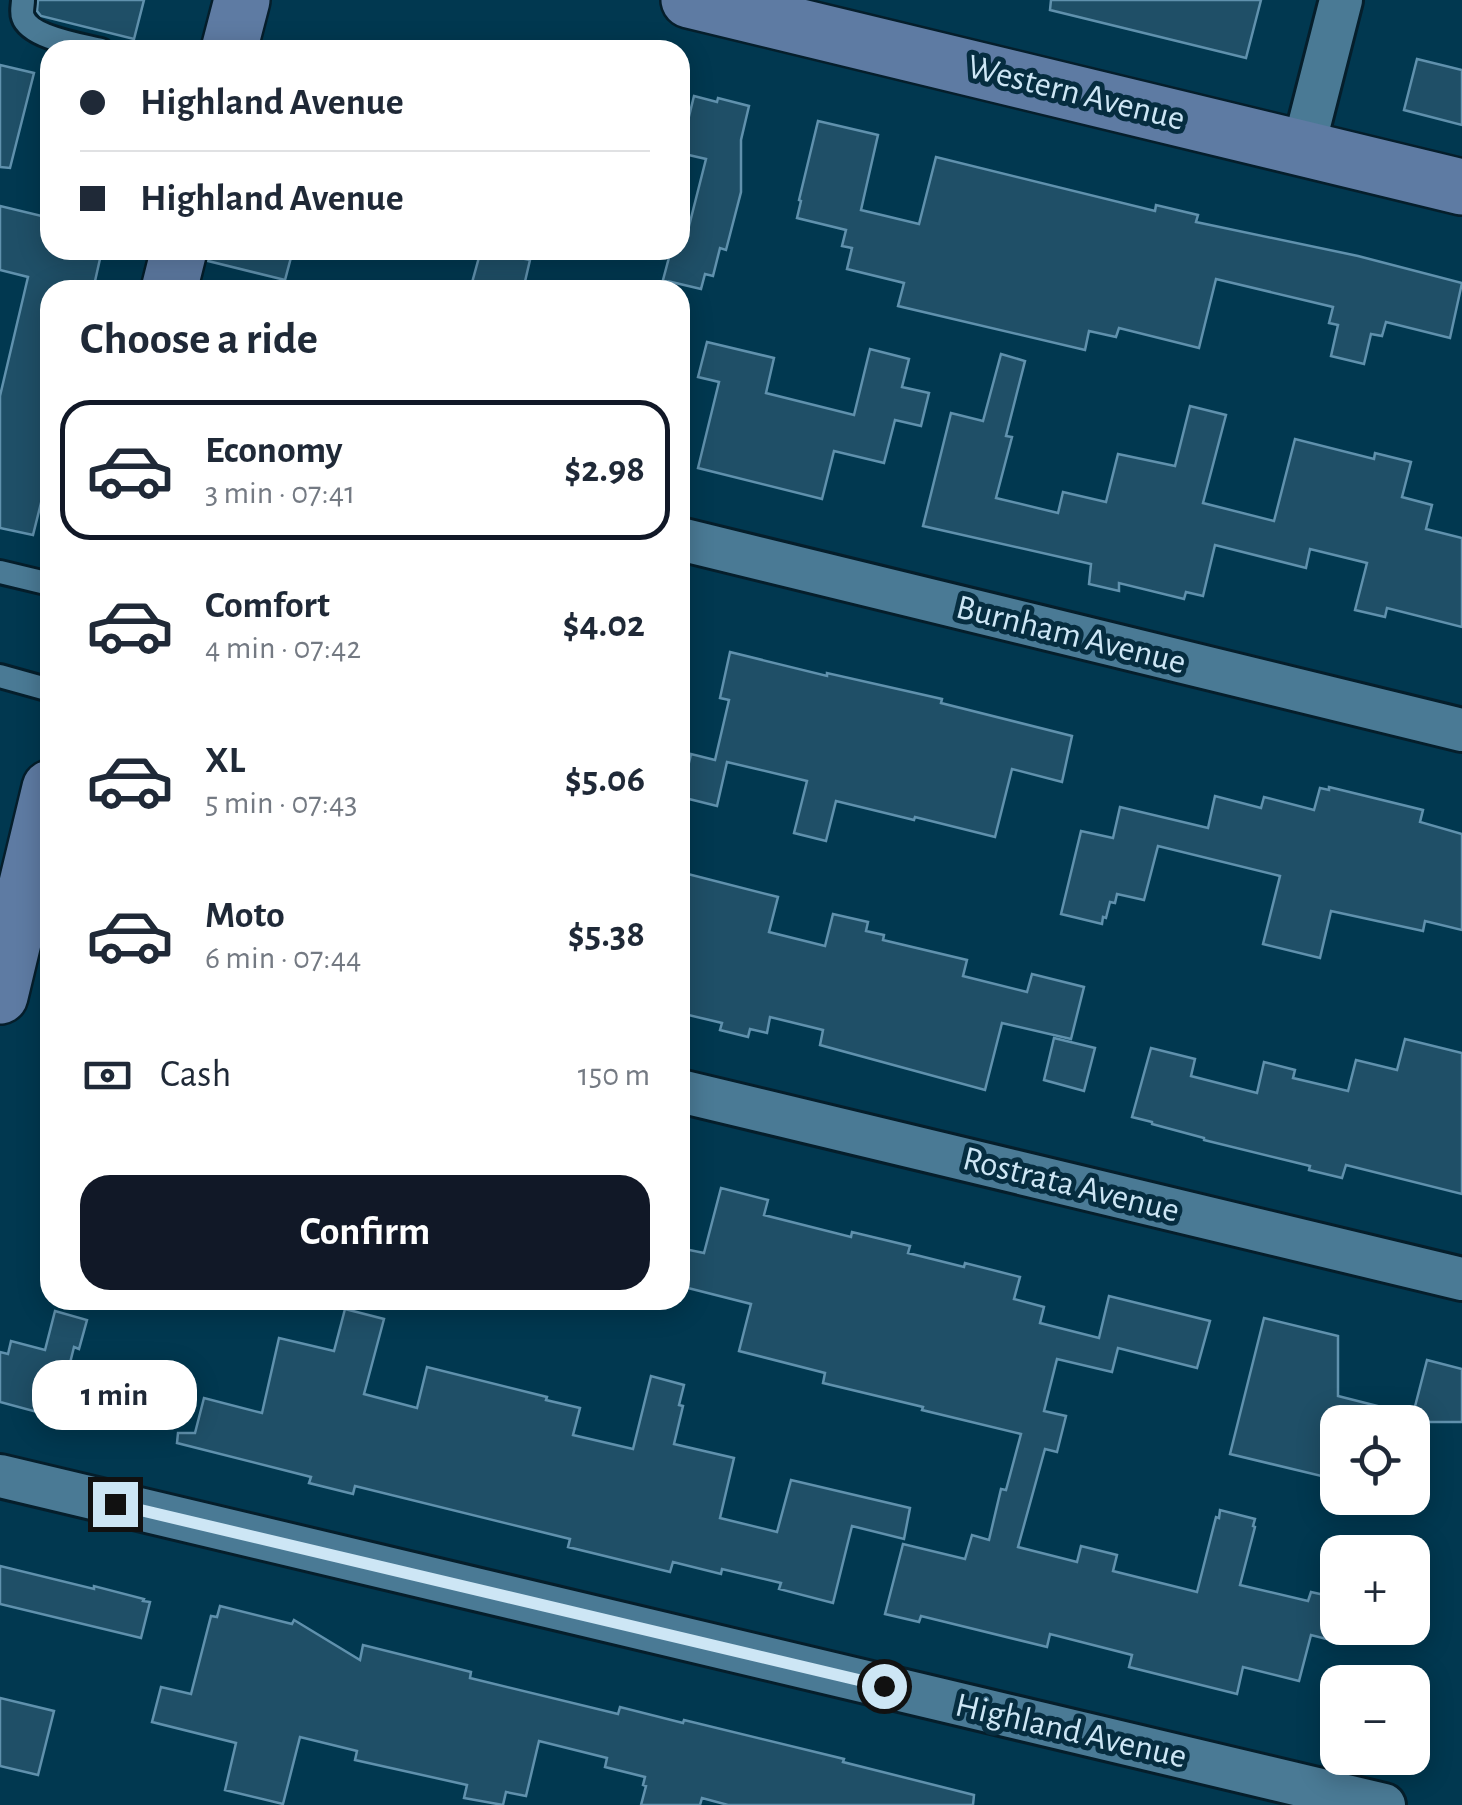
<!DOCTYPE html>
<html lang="en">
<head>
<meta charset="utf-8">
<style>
	body { margin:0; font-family:"Alegreya Sans",sans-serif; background:#f2f2f3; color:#1f2937; height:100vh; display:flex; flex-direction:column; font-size:38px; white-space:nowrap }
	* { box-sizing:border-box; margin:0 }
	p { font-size:32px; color:#747a83 }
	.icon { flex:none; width:55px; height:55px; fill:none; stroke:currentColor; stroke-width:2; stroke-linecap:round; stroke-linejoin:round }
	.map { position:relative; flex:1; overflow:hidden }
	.details { position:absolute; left:40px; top:280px; width:650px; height:1030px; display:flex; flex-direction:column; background:#fff; border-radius:30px; box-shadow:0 5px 25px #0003 }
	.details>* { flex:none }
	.guide { position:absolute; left:40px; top:40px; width:650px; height:220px; border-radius:30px; box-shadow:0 5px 25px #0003; display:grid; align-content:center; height:220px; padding:0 40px; background:#fff }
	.buttons { position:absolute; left:1320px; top:1405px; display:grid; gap:20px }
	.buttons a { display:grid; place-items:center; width:110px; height:110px; border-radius:20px; background:#fff; box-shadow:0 5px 25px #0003; font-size:50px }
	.end { position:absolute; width:45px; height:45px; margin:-22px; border:12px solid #cde6f5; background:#111; box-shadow:0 0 0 5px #111 }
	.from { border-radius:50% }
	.bubble { position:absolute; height:70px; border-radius:30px; background:#fff; box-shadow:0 5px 25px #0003; font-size:32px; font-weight:600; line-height:70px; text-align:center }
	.guide b { display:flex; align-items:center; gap:35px; height:95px; font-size:38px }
	.guide b+b { border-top:2px solid #e0e1e3 }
	.guide i { width:25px; height:25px; background:#1f2937 }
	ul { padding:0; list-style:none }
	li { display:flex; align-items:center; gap:30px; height:140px; margin:0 20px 15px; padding:0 20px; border:5px solid transparent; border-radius:30px }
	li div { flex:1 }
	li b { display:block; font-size:38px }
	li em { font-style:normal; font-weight:600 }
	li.current { border-color:#111827 }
	li>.icon { width:90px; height:90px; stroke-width:1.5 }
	h2 { padding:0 40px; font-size:45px; line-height:120px }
	.pay { display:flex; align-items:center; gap:25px; height:110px; padding:0 40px; font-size:38px }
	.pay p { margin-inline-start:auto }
	.button { display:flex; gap:20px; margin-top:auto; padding:20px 40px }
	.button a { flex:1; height:115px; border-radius:30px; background:#111827; color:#fff; font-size:40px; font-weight:600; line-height:115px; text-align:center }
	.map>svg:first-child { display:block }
	.building { fill:#1f4f67; stroke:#6091ad; stroke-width:2.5 }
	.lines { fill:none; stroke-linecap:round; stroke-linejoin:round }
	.lane-casing { stroke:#051e2b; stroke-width:28 }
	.street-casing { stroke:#051e2b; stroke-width:48 }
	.secondary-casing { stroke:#051e2b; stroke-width:60 }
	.lane { stroke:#4a7a95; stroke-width:22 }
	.street { stroke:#4a7a95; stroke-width:42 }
	.secondary { stroke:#5e7ba3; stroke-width:55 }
	.route { stroke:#cde6f5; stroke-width:12 }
	.labels { text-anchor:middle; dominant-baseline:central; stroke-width:10; stroke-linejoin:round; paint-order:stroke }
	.street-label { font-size:35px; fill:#cde6f5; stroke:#062d40 }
</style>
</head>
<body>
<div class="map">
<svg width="1462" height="1805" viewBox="0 0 1462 1805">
	<rect width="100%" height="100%" fill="#013850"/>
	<g class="building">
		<polygon points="38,0 144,0 134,39 41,16 37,11"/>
		<polygon points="1051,0 1261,0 1246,58 1050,10"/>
		<polygon points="1417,59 1462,70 1462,125 1404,110"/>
		<polygon points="0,65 34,73 10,168 0,167"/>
		<polygon points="694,96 717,102 718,98 749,106 741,140 741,192 726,250 720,248 713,276 705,274 701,289 663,280 671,250 680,250 680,233 684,234 686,230 688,230 706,159 680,153"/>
		<polygon points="818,121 878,135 861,210 919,224 936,157 1155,211 1156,205 1198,215 1196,222 1358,256 1462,283 1450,338 1386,322 1382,336 1371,334 1364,364 1331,356 1338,325 1329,323 1333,307 1216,279 1199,348 1119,328 1116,337 1089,331 1085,350 898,306 904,283 847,269 852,248 842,246 846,230 797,218 801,201 799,200"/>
		<polygon points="0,206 50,218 50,250 102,250 93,290 50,290 50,467 33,535 0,528 0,396 28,277 0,270"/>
		<polygon points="209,250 293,250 285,280 208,261"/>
		<polygon points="481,250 530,260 523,290 470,290"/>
		<polygon points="707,342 774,358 766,393 854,415 870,349 909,359 902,387 929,393 921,426 895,420 884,463 834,451 822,499 698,468 719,382 698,377"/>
		<polygon points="1001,354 1025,361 1006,436 1012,437 996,498 1058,513 1063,492 1106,502 1118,454 1175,466 1190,406 1226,415 1203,503 1274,521 1295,439 1374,459 1375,453 1411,462 1402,497 1432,505 1426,529 1462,538 1462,627 1387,608 1385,617 1355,610 1367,563 1310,549 1306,568 1215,545 1203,596 1186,592 1184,599 1119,583 1119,591 1089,584 1091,564 923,526 951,413 983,421"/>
		<polygon points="730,652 827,676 827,673 942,699 941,703 1072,736 1062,782 1012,769 995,837 915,817 914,820 836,801 826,841 794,833 807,781 727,762 717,806 681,797 691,754 715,760 729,700 720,698"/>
		<polygon points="1329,787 1423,810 1420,822 1462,834 1462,930 1425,921 1423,931 1331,911 1320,958 1263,944 1280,876 1158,846 1144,900 1117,894 1115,903 1110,902 1106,918 1103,917 1102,924 1061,914 1081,831 1113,838 1120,807 1208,828 1215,796 1261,808 1264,797 1314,810 1320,788 1329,790"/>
		<polygon points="680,872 778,897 769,932 825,946 833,914 868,922 866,931 884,935 883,940 967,960 963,976 1027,992 1032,974 1084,987 1071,1039 1002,1023 985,1090 820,1045 823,1030 770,1017 767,1033 750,1029 748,1037 720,1030 722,1023 680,1013"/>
		<polygon points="1054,1038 1095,1048 1084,1091 1044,1080"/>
		<polygon points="1405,1039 1462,1053 1462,1194 1346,1165 1342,1178 1309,1170 1310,1166 1204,1140 1204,1138 1152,1124 1152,1122 1132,1117 1151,1048 1195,1059 1191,1076 1257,1093 1264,1062 1295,1070 1293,1078 1348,1091 1356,1060 1397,1070"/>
		<polygon points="721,1188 768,1200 764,1215 851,1237 852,1232 910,1246 908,1253 964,1267 965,1263 1020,1277 1014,1299 1044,1307 1040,1323 1099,1338 1109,1296 1210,1321 1197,1368 1118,1348 1112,1372 1057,1359 1044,1411 1066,1416 1057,1452 1045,1449 1018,1547 1077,1562 1081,1546 1117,1555 1113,1571 1197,1592 1216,1517 1219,1518 1220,1510 1255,1519 1253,1526 1255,1527 1240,1585 1308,1601 1311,1592 1338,1598 1338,1642 1311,1635 1299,1681 1243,1667 1237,1694 1129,1667 1132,1655 1050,1634 1047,1647 921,1616 919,1622 885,1614 903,1544 965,1559 972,1535 989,1540 1001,1489 1006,1490 1021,1434 922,1410 923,1407 823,1383 825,1373 739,1351 751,1304 680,1286 680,1248 704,1253"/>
		<polygon points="345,1309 384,1319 364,1394 417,1408 427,1367 547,1397 546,1400 580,1408 573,1435 633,1449 651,1376 684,1385 679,1405 683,1406 674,1444 734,1458 720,1518 777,1532 791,1480 910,1508 904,1539 852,1526 833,1603 779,1589 781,1583 722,1569 721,1574 673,1562 670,1572 568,1547 570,1539 355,1486 353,1494 309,1483 311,1477 177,1443 178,1433 195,1433 204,1398 262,1413 279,1338 334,1351"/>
		<polygon points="55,1311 87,1320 79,1349 74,1347 63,1391 44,1386 37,1412 0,1402 0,1352 8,1354 11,1341 45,1350"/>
		<polygon points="1264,1318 1338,1336 1338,1396 1401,1412 1400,1422 1338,1422 1338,1480 1230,1454"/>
		<polygon points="1427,1360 1462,1369 1462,1422 1411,1422"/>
		<polygon points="0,1566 94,1589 94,1586 144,1599 143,1601 150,1602 141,1638 0,1604"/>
		<polygon points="220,1606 292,1624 294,1620 360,1660 363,1645 471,1672 470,1678 618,1714 620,1707 683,1723 684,1720 844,1759 843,1762 974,1795 973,1805 728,1805 702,1798 700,1805 641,1805 646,1786 643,1785 645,1777 605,1767 607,1758 539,1741 526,1796 506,1792 503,1805 464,1798 467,1785 355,1760 357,1751 300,1737 283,1804 225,1790 236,1743 152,1722 161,1687 191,1694 211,1616 217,1617"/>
		<polygon points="0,1698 54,1711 38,1775 0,1766"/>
	</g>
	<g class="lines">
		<defs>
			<g id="lane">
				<path d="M23,0C23,5 21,12 23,17C30,38 81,45 101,50"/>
				<polyline points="0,572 50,584"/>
				<polyline points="0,676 50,690"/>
			</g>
			<g id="street">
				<polyline points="1303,149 1341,0"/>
				<polyline points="680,539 1462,730"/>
				<polyline points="680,1091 1462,1279"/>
				<polyline points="0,1476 1384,1805"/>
			</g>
			<g id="secondary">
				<polyline points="689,0 1462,187"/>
				<polyline points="229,50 242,0"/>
				<polyline points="169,290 179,250"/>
				<polyline points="0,996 50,788"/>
			</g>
		</defs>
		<use href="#lane" class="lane-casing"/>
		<use href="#street" class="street-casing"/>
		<use href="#secondary" class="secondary-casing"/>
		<use href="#lane" class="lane"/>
		<use href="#street" class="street"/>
		<use href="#secondary" class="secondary"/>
	</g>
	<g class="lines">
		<polyline class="route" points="115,1504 884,1686"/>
	</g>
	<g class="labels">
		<g class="street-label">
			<text transform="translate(1076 93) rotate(14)">Western Avenue</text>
			<text transform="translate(1071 635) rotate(14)">Burnham Avenue</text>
			<text transform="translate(1071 1185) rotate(14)">Rostrata Avenue</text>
			<text transform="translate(1071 1731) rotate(13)">Highland Avenue</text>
		</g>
	</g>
</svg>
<div class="buttons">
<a><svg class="icon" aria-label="locate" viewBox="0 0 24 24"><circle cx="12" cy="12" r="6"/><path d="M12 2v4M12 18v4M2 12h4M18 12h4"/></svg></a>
<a>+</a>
<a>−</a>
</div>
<i class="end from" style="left:884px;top:1686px"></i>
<i class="end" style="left:115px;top:1504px"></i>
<div class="bubble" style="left:32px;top:1360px;width:165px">1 min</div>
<div class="guide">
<b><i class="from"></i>Highland Avenue</b>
<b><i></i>Highland Avenue</b>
</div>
<section class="details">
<h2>Choose a ride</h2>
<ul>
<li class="current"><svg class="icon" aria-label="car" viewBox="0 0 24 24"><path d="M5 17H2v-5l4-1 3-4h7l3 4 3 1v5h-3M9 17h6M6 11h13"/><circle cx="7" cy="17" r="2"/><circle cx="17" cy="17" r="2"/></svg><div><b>Economy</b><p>3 min · 07:41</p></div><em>$2.98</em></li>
<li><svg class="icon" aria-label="car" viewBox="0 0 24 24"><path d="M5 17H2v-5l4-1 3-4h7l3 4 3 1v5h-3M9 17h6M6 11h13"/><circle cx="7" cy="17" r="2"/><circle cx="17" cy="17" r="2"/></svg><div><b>Comfort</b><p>4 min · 07:42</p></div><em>$4.02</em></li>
<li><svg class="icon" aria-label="car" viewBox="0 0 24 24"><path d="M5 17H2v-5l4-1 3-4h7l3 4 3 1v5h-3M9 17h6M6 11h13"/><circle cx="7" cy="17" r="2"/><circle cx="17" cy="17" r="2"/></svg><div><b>XL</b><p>5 min · 07:43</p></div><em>$5.06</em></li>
<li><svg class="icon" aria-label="car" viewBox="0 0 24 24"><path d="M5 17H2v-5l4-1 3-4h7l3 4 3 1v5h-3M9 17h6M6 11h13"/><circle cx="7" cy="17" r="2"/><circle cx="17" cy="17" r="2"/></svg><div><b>Moto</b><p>6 min · 07:44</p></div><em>$5.38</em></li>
</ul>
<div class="pay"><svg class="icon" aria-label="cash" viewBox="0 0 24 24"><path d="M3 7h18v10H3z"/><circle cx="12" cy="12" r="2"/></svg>Cash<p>150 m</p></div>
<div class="button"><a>Confirm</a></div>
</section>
</div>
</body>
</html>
